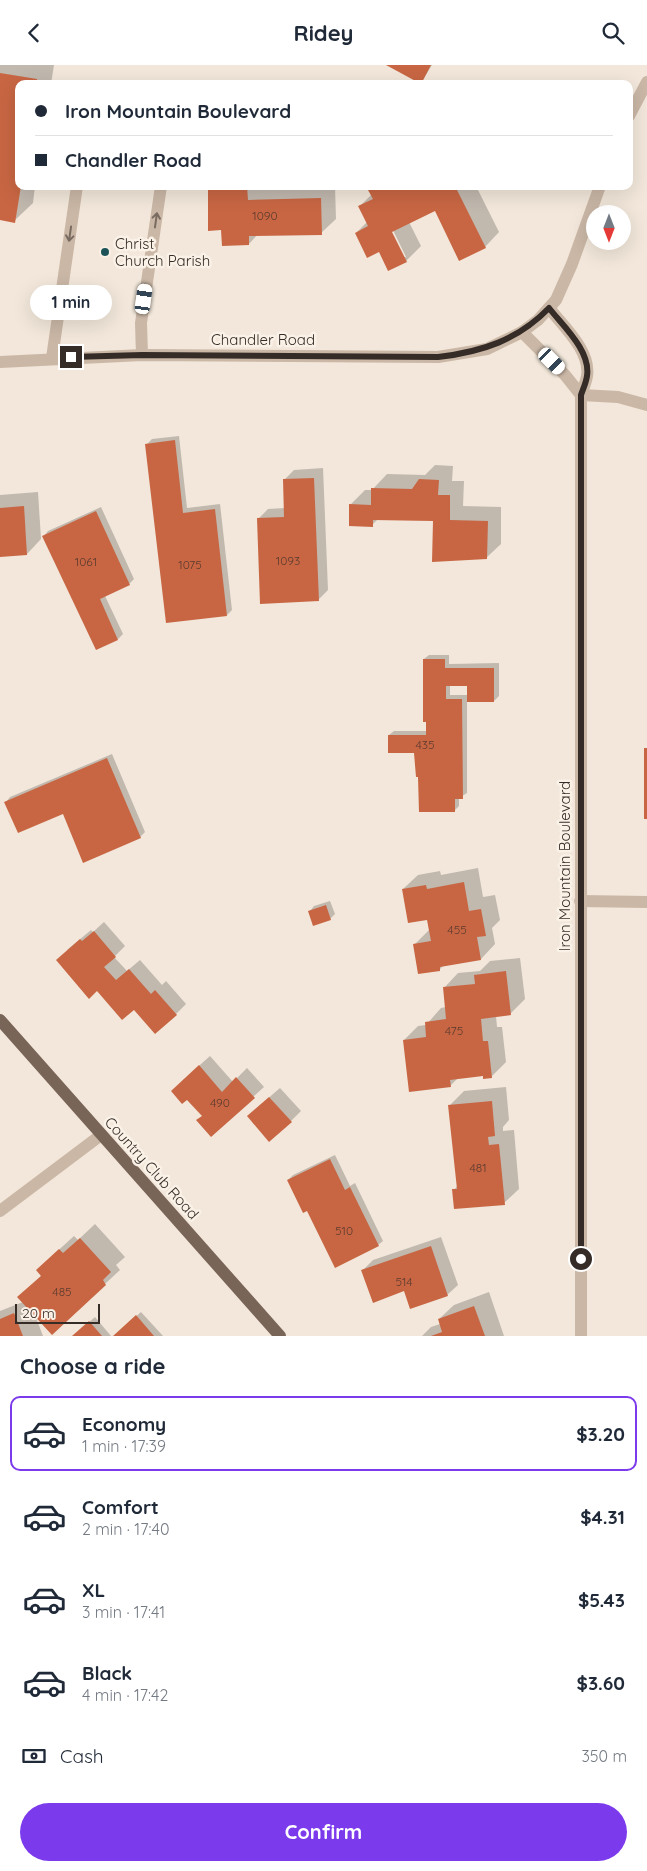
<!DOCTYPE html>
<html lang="en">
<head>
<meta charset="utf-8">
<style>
	body { margin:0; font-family:Quicksand,sans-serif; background:#f6f6f7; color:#1f2937; height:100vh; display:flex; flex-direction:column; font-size:19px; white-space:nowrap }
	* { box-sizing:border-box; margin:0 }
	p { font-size:16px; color:#747a83 }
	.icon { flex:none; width:28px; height:28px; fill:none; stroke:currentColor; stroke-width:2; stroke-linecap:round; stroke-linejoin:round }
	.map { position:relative; height:1271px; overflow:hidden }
	.sheet { display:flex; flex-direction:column; background:#fff; flex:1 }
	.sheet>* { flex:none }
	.banner { position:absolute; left:15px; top:15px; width:618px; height:110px; border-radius:10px; box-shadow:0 5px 20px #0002; display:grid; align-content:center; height:110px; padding:0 20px; background:#fff }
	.needle { width:32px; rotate:180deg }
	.buttons { position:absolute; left:586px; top:140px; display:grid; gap:10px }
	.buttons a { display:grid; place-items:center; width:45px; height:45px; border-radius:50%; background:#fff; box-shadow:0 5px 20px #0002; font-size:25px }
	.scale { position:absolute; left:15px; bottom:12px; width:85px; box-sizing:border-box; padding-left:5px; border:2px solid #362c27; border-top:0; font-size:14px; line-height:18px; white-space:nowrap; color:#362c27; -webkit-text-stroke:4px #faf1e7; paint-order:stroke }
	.end { position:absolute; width:22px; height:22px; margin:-11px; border:6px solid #362c27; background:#fff; box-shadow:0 0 0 2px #fff }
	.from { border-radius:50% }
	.bubble { position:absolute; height:35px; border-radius:18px; background:#fff; box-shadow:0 5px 20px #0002; font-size:16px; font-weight:800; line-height:35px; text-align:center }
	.car { position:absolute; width:15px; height:30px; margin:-15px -8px; border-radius:6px; box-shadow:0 0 4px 1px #0007; background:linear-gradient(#fff 24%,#345 0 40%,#fff 0 76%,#345 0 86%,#fff 0) }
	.banner b { display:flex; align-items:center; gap:18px; height:48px; font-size:19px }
	.banner b+b { border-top:1px solid #e0e1e3 }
	.banner i { width:12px; height:12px; background:#1f2937 }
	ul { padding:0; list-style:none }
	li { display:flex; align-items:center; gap:15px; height:75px; margin:0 10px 8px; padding:0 10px; border:2px solid transparent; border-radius:10px }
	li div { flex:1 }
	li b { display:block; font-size:19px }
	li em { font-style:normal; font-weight:800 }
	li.selected { border-color:#7c3aed }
	li>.icon { width:45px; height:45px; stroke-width:1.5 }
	h2 { padding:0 20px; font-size:22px; line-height:60px }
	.pay { display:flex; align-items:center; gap:12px; height:55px; padding:0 20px; font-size:19px }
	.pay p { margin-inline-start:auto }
	.cta { display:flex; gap:10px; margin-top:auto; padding:10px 20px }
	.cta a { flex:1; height:58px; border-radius:30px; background:#7c3aed; color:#fff; font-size:20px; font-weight:800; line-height:58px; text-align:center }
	header { display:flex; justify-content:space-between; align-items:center; height:65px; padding:0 20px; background:#fff; font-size:22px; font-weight:800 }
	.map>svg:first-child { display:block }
	.shadow { fill:#0003; fill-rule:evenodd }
	.building { fill:#c86643 }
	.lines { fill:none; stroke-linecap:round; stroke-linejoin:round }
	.service { stroke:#cab7a6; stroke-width:12 }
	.minor { stroke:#cab7a6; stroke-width:12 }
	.tertiary { stroke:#cab7a6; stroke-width:12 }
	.primary { stroke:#796458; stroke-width:12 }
	.oneway { stroke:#796b60 }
	.route { stroke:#362c27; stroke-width:6 }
	.poi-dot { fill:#1c5358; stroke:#faf1e7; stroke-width:2 }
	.labels { text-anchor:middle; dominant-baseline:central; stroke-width:5; stroke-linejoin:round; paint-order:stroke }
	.number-label { font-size:12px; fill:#5a3a2e }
	.poi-label { font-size:15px; fill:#362c27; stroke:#faf1e7; text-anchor:start }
	.street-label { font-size:15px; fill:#362c27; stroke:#faf1e7 }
</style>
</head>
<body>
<header><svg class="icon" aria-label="back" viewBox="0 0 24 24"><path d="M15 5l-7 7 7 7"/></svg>Ridey<svg class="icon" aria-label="search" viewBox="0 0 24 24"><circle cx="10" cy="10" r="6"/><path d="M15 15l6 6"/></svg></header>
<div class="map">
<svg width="647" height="1271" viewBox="0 0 647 1271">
	<rect width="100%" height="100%" fill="#f2e7da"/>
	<g class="shadow">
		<polygon points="0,0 54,0 51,19 19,19 19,121 35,121 33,138 14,156 0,154"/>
		<polygon points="389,0 432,0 421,18"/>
		<polygon points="209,121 335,121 336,154 321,168 258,169 249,179"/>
		<path d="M373,121H476L499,167L485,182L435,144L409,157L421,181L406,196L389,205L379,185L356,168L367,157L360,141L372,129L369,125ZM391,161L406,192H403L388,162Z"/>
		<polygon points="179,371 187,443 220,439 232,545 227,550 147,379 152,374"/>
		<polygon points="435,400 453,401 452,416 464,416 463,441 501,442 501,479 486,493 434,455 379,453 372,460 350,440 365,425 372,425 387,409 425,410"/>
		<polygon points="323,403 328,525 318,535 258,454 268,444 285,443 284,415 294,405"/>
		<polygon points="38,427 41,474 27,489 0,490 0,430"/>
		<polygon points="101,442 134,514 129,519 105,531 123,569 118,574 96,584 44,471 48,466"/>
		<path d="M429,590H449V599L499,598V631L494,636H467V728L459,733V741L454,746L420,711L415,686L389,670L394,666H427L424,594ZM450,619H468V630H450Z"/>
		<polygon points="112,689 145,767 140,772 64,748 6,737 10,732"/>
		<polygon points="478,803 483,832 495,830 500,855 492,863 495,879 481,894 444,900 440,904 414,880 429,865 428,853 403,824 418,810 440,806 441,810"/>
		<polygon points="330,836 335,849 330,854 310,846 314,841"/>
		<polygon points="104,857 125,881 114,892 127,906 140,895 162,920 166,916 186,939 176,949 134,943 67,885 91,865 93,867"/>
		<polygon points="520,893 525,934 510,949 496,951 497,962 502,962 506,997 491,1012 484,1010 458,1013 450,1021 404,975 418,961 426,960 441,943 446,942 444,923 458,908 480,906 490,896"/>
		<polygon points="210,991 233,1017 247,1003 264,1022 211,1070 203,1050 182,1016"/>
		<polygon points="506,1022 509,1055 503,1062 503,1066 514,1065 519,1124 504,1138 454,1125 458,1120 449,1041 464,1026"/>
		<polygon points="280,1023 301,1046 291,1056 258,1042"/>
		<polygon points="335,1090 350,1121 355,1118 383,1176 378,1180 308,1144 288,1115 293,1110"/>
		<polygon points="95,1159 125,1192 116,1200 120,1205 52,1268 35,1250 43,1271 0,1271 0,1246 23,1237 19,1232 42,1210 52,1191 74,1171 78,1175"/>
		<polygon points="441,1172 458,1220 447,1230 405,1225 363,1205 373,1195"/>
		<polygon points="489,1227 504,1271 422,1271 431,1262 440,1259 439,1254 454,1240"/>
		<polygon points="141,1247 163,1271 114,1271"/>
		<polygon points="95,1252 111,1271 73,1271"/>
	</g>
	<g class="building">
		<polygon points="386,0 431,0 421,19"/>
		<polygon points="0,8 37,14 37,19 19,19 19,121 21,121 15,158 0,155"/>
		<polygon points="208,121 247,121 248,135 321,133 322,170 249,171 249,180 222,181 221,165 208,166"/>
		<polygon points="375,121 455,121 486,183 459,196 435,146 392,167 407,197 388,206 379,187 367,193 355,168 368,161 358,141 373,134 368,125"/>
		<polygon points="175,375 183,448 215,444 227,551 166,558 145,379"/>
		<polygon points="314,413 319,536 260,539 257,453 284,452 283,414"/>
		<polygon points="419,414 439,415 438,430 450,430 450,455 488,456 487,494 432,497 433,456 373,455 373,462 349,461 349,439 371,440 371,423 412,424"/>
		<polygon points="24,441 27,490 0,492 0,443"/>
		<polygon points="96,446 130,520 100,534 118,575 96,585 42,471"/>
		<polygon points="423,594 445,594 445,603 494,603 494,637 467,637 467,621 446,621 446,634 462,634 463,734 455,734 455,747 419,747 418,712 416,712 414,688 388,688 388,670 426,670 426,657 423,657"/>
		<rect x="644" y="683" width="3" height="71"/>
		<polygon points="107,693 141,773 83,798 63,749 18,768 4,737"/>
		<polygon points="464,817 469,846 481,844 486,871 477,872 481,895 440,902 440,906 418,909 413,879 431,876 427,855 408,858 402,824 426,820 427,824"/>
		<polygon points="326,840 331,855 313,861 308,846"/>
		<polygon points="94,866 116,892 104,902 116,915 129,904 151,929 155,925 177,950 155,969 134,945 122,955 97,926 89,934 56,895 80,874 82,876"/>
		<polygon points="506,906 511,950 481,954 483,976 488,976 492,1013 483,1014 483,1011 450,1015 451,1022 409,1027 403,975 426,972 425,957 446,954 443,922 475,919 474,910"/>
		<polygon points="199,1000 222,1027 236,1012 255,1033 211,1072 196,1055 202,1051 187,1035 182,1039 171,1026"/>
		<polygon points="269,1032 292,1057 269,1077 247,1051"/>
		<polygon points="492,1036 495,1071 488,1072 489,1080 499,1079 505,1140 454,1144 452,1124 457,1124 448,1040"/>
		<polygon points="330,1094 345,1125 350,1122 379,1181 335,1203 307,1146 303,1148 287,1115"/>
		<polygon points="80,1173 111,1207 103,1215 106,1220 52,1270 17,1232 41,1211 36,1205 59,1184 63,1188"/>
		<polygon points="431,1181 448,1231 410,1244 404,1226 373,1238 361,1205"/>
		<polygon points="474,1241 485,1271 431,1271 442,1267 438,1254"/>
		<polygon points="14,1248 23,1271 0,1271 0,1254"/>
		<polygon points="136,1250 154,1271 113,1271"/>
		<polygon points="89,1256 102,1271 72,1271"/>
	</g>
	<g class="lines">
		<g class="service">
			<polyline points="142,290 141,258 161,121"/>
			<polyline points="52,293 77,121"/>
		</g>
		<g class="minor">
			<polyline points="581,330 618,332 647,340"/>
			<polyline points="580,836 647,837"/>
			<polyline points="0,1146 101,1070"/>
		</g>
		<g class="tertiary">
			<polyline points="629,51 647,17"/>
			<path d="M549,243C563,261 591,286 587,311C586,317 583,324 581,330V1271"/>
			<polyline points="522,267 565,310 581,330"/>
			<polyline points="0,297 142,290 438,292 487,284 522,267 538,255 556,235 572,199 600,121"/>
		</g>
		<polyline class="primary" points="0,955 280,1271"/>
	</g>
	<defs><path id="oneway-shaft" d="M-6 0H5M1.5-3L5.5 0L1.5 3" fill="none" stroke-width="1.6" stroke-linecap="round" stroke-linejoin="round" transform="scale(1.25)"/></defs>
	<g class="oneway">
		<use href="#oneway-shaft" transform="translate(156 155) rotate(-82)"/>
		<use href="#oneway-shaft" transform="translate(70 169) rotate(98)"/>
	</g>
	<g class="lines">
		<path class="route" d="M71,292L142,290L438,292C482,287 518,275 549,243C563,261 591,286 587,311C586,318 583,324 581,330V1194"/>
	</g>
	<circle class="poi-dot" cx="105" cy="187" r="5"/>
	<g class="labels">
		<g class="number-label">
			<text x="265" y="150">1090</text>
			<text x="288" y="495">1093</text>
			<text x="86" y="496">1061</text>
			<text x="190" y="499">1075</text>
			<text x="425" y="679">435</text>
			<text x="457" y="864">455</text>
			<text x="454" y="965">475</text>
			<text x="220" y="1037">490</text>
			<text x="478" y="1102">481</text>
			<text x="344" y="1165">510</text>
			<text x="404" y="1216">514</text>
			<text x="62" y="1226">485</text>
		</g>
		<g class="poi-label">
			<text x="115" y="178">Christ<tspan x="115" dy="17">Church Parish</tspan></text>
		</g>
		<g class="street-label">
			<text x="263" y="274">Chandler Road</text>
			<text transform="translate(564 801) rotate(-90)">Iron Mountain Boulevard</text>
			<text transform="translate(152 1103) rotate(48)">Country Club Road</text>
		</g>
	</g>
</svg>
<div class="buttons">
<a><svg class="needle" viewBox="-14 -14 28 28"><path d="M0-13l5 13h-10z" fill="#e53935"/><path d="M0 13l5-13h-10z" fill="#747a83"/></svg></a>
</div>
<div class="scale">20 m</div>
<i class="end from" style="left:581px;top:1194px"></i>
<i class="end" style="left:71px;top:292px"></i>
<div class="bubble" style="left:30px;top:220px;width:82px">1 min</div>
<i class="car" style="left:144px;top:234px;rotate:8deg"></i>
<i class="car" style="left:552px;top:296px;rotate:135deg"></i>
<div class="banner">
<b><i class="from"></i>Iron Mountain Boulevard</b>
<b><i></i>Chandler Road</b>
</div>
</div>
<section class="sheet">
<h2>Choose a ride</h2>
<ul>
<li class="selected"><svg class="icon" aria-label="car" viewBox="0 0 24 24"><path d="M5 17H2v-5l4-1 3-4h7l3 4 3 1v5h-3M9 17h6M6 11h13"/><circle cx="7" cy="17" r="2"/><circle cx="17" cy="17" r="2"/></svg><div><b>Economy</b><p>1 min · 17:39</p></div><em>$3.20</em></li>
<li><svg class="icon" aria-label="car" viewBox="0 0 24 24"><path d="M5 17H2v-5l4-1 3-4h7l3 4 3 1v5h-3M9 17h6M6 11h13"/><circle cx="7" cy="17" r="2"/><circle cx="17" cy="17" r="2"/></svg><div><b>Comfort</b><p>2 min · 17:40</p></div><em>$4.31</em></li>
<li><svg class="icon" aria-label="car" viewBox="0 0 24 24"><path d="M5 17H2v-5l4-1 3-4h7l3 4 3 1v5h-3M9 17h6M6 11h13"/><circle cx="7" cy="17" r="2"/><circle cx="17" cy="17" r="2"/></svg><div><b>XL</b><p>3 min · 17:41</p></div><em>$5.43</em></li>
<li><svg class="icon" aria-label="car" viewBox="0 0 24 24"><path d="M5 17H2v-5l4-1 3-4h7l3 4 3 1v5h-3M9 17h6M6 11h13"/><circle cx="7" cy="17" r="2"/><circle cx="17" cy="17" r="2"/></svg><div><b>Black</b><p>4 min · 17:42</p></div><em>$3.60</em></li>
</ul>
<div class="pay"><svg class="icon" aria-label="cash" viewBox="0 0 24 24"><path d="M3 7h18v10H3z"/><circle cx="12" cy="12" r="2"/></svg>Cash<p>350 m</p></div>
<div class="cta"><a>Confirm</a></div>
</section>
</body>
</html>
